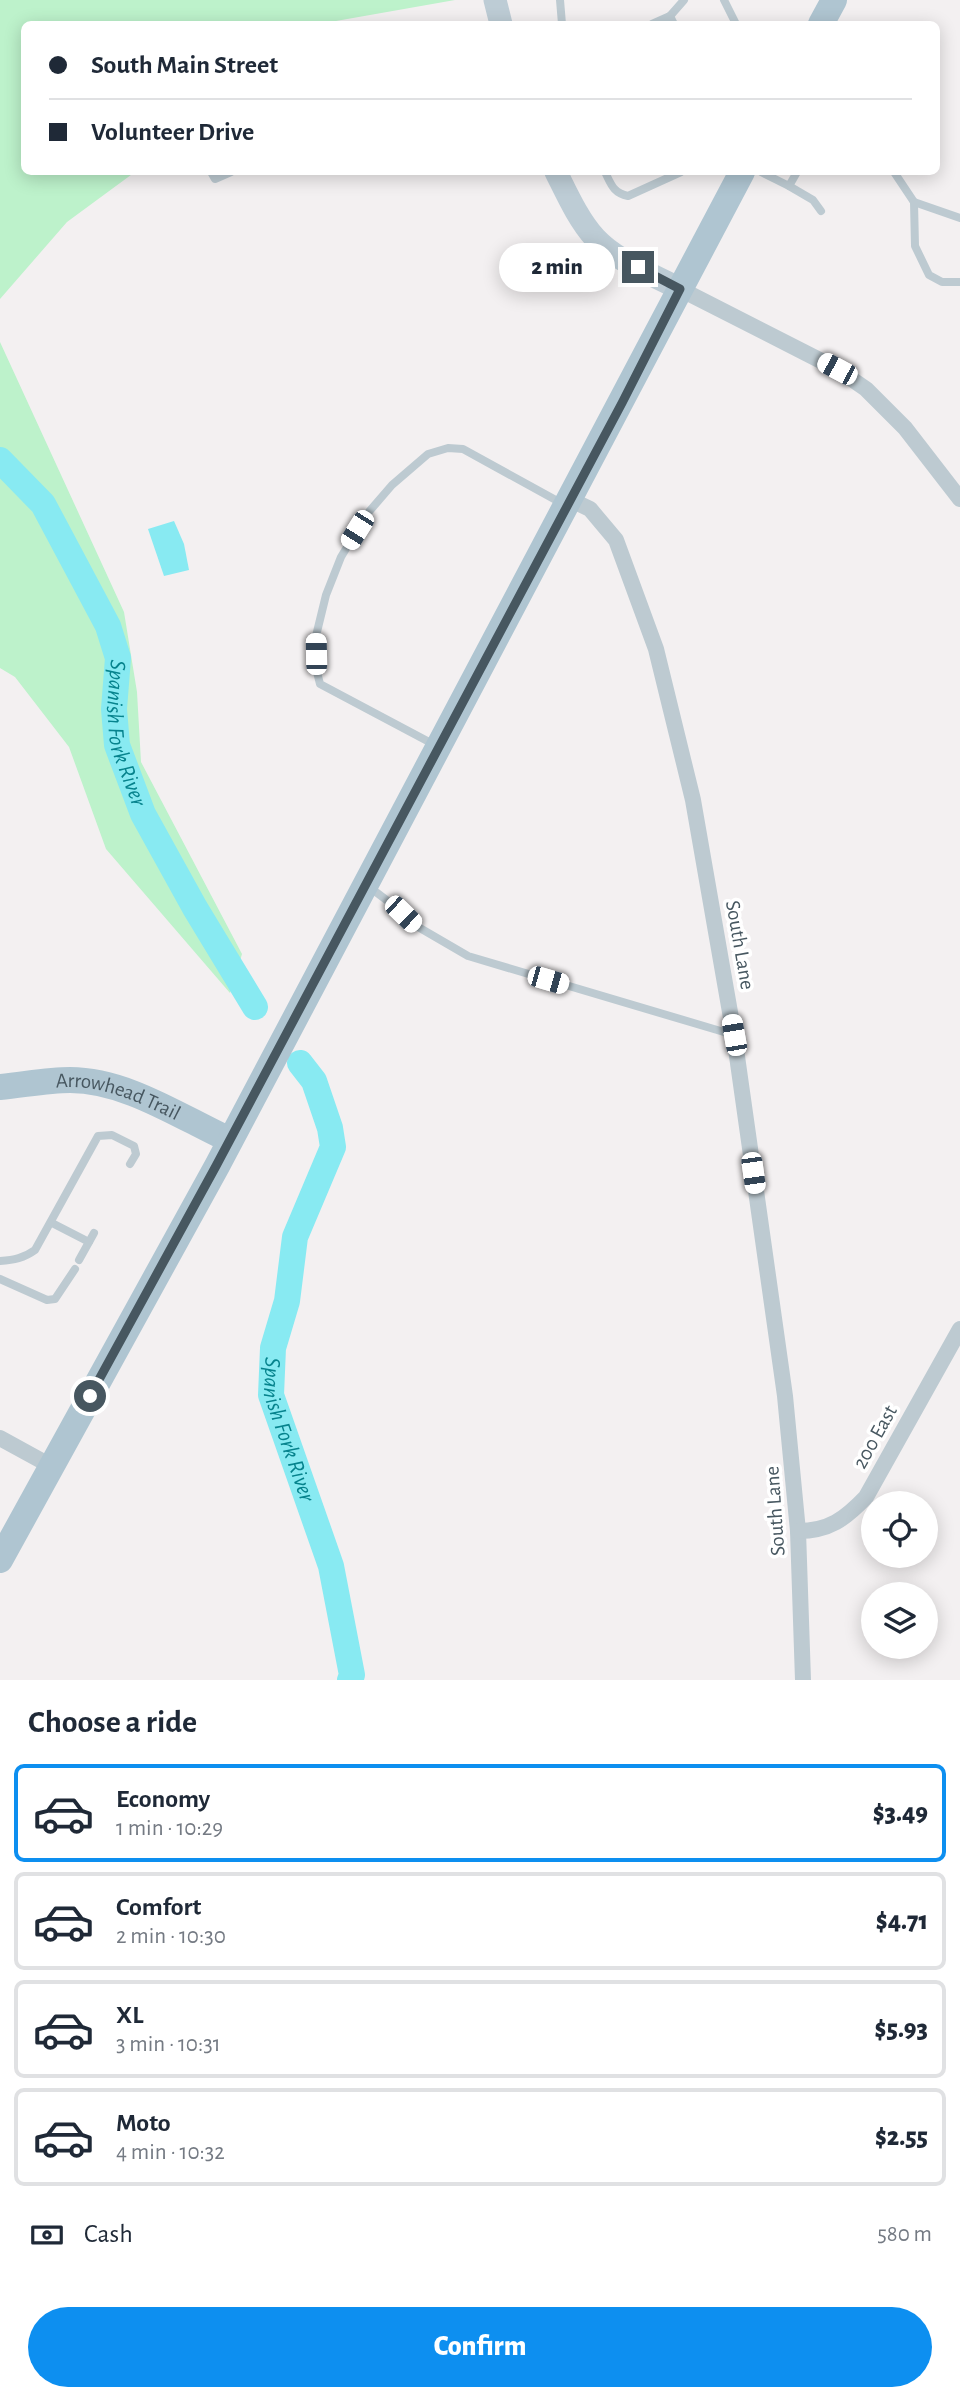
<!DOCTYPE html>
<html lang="en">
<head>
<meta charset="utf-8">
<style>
	body { margin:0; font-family:"Alegreya Sans",sans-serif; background:#f6f6f7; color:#1f2937; height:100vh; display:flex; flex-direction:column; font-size:26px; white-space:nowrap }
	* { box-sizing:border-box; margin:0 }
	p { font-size:23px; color:#747a83 }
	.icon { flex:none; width:38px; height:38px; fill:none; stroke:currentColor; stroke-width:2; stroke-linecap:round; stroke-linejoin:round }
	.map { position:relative; height:1680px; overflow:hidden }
	.sheet { display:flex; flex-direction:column; background:#fff; flex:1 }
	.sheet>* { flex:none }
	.guide { position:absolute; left:21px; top:21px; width:919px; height:154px; border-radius:10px; box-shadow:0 4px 18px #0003; display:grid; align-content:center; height:154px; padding:0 28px; background:#fff }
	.fabs { position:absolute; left:861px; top:1491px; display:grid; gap:14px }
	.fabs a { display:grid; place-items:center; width:77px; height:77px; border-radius:50%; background:#fff; box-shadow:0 4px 18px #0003; font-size:35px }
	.end { position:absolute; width:32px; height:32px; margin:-16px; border:9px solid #475760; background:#fff; box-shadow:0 0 0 4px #fff }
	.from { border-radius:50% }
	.bubble { position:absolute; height:49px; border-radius:24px; background:#fff; box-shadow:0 4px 18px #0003; font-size:23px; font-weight:800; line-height:49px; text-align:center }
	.car { position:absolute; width:21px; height:42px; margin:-21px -10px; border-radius:9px; box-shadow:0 0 5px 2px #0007; background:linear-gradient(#fff 24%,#345 0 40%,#fff 0 76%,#345 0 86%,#fff 0) }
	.guide b { display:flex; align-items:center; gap:24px; height:66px; font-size:26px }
	.guide b+b { border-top:2px solid #e0e1e3 }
	.guide i { width:18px; height:18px; background:#1f2937 }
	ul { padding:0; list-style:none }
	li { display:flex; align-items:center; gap:21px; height:98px; margin:0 14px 10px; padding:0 14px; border:4px solid #e0e1e3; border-radius:10px }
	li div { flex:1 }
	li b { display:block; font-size:26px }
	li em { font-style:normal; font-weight:800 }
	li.selected { border-color:#0d8ff0 }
	li>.icon { width:63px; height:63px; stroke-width:1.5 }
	h2 { padding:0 28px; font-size:32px; line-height:84px }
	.pay { display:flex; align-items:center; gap:18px; height:77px; padding:0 28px; font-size:26px }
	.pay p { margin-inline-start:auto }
	.action { display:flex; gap:14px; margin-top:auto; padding:14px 28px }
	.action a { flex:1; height:80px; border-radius:42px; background:#0d8ff0; color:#fff; font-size:28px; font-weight:800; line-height:80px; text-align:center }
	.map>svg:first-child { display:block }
	.green { fill:#bdf2cb }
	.water { fill:#88eaf2 }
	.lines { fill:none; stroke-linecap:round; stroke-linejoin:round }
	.river { stroke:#88eaf2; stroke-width:26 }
	.lane { stroke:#bdcad1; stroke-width:8 }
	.street { stroke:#bdcad1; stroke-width:16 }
	.secondary { stroke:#bdccd5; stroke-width:23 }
	.primary { stroke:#afc5d1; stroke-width:26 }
	.route { stroke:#475760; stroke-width:9 }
	.labels { text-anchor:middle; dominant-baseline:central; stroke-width:7; stroke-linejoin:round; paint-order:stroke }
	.street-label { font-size:21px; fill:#475760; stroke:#fff }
	.water-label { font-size:23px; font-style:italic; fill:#06838d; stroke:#fff }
</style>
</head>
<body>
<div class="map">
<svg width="960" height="1680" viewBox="0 0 960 1680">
	<rect width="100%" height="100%" fill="#f3f0f1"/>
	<g class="green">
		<polygon points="0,0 455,0 319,24 24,24 24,172 135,172 67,222 0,299"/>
		<polygon points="0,342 124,612 137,692 141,762 242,954 230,993 106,849 69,747 15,677 0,668"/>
	</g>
	<polygon class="water" points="174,521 184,544 189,570 164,576 148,529"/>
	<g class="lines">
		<g class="river">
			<path id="s1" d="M0,460L43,504L108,626L118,658L114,709L117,745L143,814L195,908L255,1007"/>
			<path id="s2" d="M300,1063L314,1081L330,1128L333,1147L295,1237L287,1301L273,1348L271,1395L331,1566L352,1675L350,1680"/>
		</g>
		<g class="lane">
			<polyline points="560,0 562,24"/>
			<polyline points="724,0 736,24"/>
			<polyline points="670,16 684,0"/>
			<polyline points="652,24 670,16 674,24"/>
			<polyline points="211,172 215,179 231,172"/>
			<path d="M605,172C611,184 613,193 628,196L681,172"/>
			<polyline points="761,172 789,186 797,172"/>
			<polyline points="894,172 914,202 915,246 929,275 942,282 960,282"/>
			<polyline points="789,186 813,200 821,211"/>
			<polyline points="914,202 960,218"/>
			<polyline points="433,744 320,684 316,668 315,640 326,595 341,557 367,514 392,485 428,454 448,448 463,449 563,504"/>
			<polyline points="368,886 393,905 413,924 468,956 734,1035"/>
			<polyline points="52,1223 89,1242"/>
			<polyline points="79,1260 94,1233"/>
			<path d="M0,1261C14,1260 24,1258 35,1250L98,1136L112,1135L134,1146L136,1154L130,1164"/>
			<polyline points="0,1279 47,1300 55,1299 75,1269"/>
		</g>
		<g class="street">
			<polyline points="680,289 837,369 866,389 905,428 960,499"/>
			<polyline points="569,499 590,509 616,540 656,649 693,800 734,1035 785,1396 798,1531 803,1680"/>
			<polyline points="0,1438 51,1466"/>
			<path d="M798,1531C829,1531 845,1519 866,1497L960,1329"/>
		</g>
		<g class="secondary">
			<polyline points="495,0 501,24"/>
			<path d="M556,172C567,194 578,219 595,238C616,261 652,274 680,289"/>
		</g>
		<g class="primary">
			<polyline points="821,24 834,0"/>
			<path id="s3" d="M0,1087C23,1085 47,1080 70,1080C126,1080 180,1117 230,1140"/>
			<polyline points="0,1560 217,1166 742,172"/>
		</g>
	</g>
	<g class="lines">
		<polyline class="route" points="90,1396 216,1166 622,403 680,289 638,267"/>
	</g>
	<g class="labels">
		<g class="street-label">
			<text transform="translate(740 945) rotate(80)">South Lane</text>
			<text stroke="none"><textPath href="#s3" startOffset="121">Arrowhead Trail</textPath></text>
			<text transform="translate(875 1437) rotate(-61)">200 East</text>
			<text transform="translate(775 1511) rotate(-94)">South Lane</text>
		</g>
		<g class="water-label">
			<text stroke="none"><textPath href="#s1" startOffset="310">Spanish Fork River</textPath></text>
			<text stroke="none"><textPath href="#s2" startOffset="387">Spanish Fork River</textPath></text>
		</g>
	</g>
</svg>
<div class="fabs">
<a><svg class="icon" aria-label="locate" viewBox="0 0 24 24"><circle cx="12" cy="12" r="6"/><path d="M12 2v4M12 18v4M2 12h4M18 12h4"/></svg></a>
<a><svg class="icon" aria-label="layers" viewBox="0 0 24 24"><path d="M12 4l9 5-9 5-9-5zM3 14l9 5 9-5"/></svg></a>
</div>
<i class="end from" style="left:90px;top:1396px"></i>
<i class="end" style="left:638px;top:267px"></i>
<div class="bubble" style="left:499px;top:243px;width:116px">2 min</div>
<i class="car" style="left:837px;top:369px;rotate:298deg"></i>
<i class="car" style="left:357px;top:530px;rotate:212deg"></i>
<i class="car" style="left:316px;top:654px;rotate:359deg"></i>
<i class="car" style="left:403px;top:914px;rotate:134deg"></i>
<i class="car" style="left:548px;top:980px;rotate:106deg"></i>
<i class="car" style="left:734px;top:1035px;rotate:350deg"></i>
<i class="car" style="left:753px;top:1173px;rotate:172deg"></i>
<div class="guide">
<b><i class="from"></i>South Main Street</b>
<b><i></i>Volunteer Drive</b>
</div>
</div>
<section class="sheet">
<h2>Choose a ride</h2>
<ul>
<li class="selected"><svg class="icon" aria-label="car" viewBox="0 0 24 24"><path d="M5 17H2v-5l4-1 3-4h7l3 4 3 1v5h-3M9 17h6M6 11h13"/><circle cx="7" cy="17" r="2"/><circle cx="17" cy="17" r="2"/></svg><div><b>Economy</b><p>1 min · 10:29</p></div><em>$3.49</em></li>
<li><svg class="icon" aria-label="car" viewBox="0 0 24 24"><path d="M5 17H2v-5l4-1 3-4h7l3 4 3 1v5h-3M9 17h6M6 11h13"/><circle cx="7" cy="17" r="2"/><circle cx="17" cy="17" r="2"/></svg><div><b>Comfort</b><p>2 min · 10:30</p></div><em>$4.71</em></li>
<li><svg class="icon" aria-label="car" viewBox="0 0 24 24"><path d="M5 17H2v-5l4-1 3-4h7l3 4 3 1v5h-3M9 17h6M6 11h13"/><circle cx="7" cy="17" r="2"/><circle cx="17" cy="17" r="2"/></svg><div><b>XL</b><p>3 min · 10:31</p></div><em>$5.93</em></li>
<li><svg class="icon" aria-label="car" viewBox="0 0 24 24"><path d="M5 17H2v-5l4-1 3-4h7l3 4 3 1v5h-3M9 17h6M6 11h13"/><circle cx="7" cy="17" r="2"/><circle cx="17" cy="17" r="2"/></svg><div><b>Moto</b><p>4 min · 10:32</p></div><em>$2.55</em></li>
</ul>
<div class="pay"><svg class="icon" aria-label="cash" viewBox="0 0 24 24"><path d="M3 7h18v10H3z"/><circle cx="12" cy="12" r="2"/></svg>Cash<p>580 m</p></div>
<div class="action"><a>Confirm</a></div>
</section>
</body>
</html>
